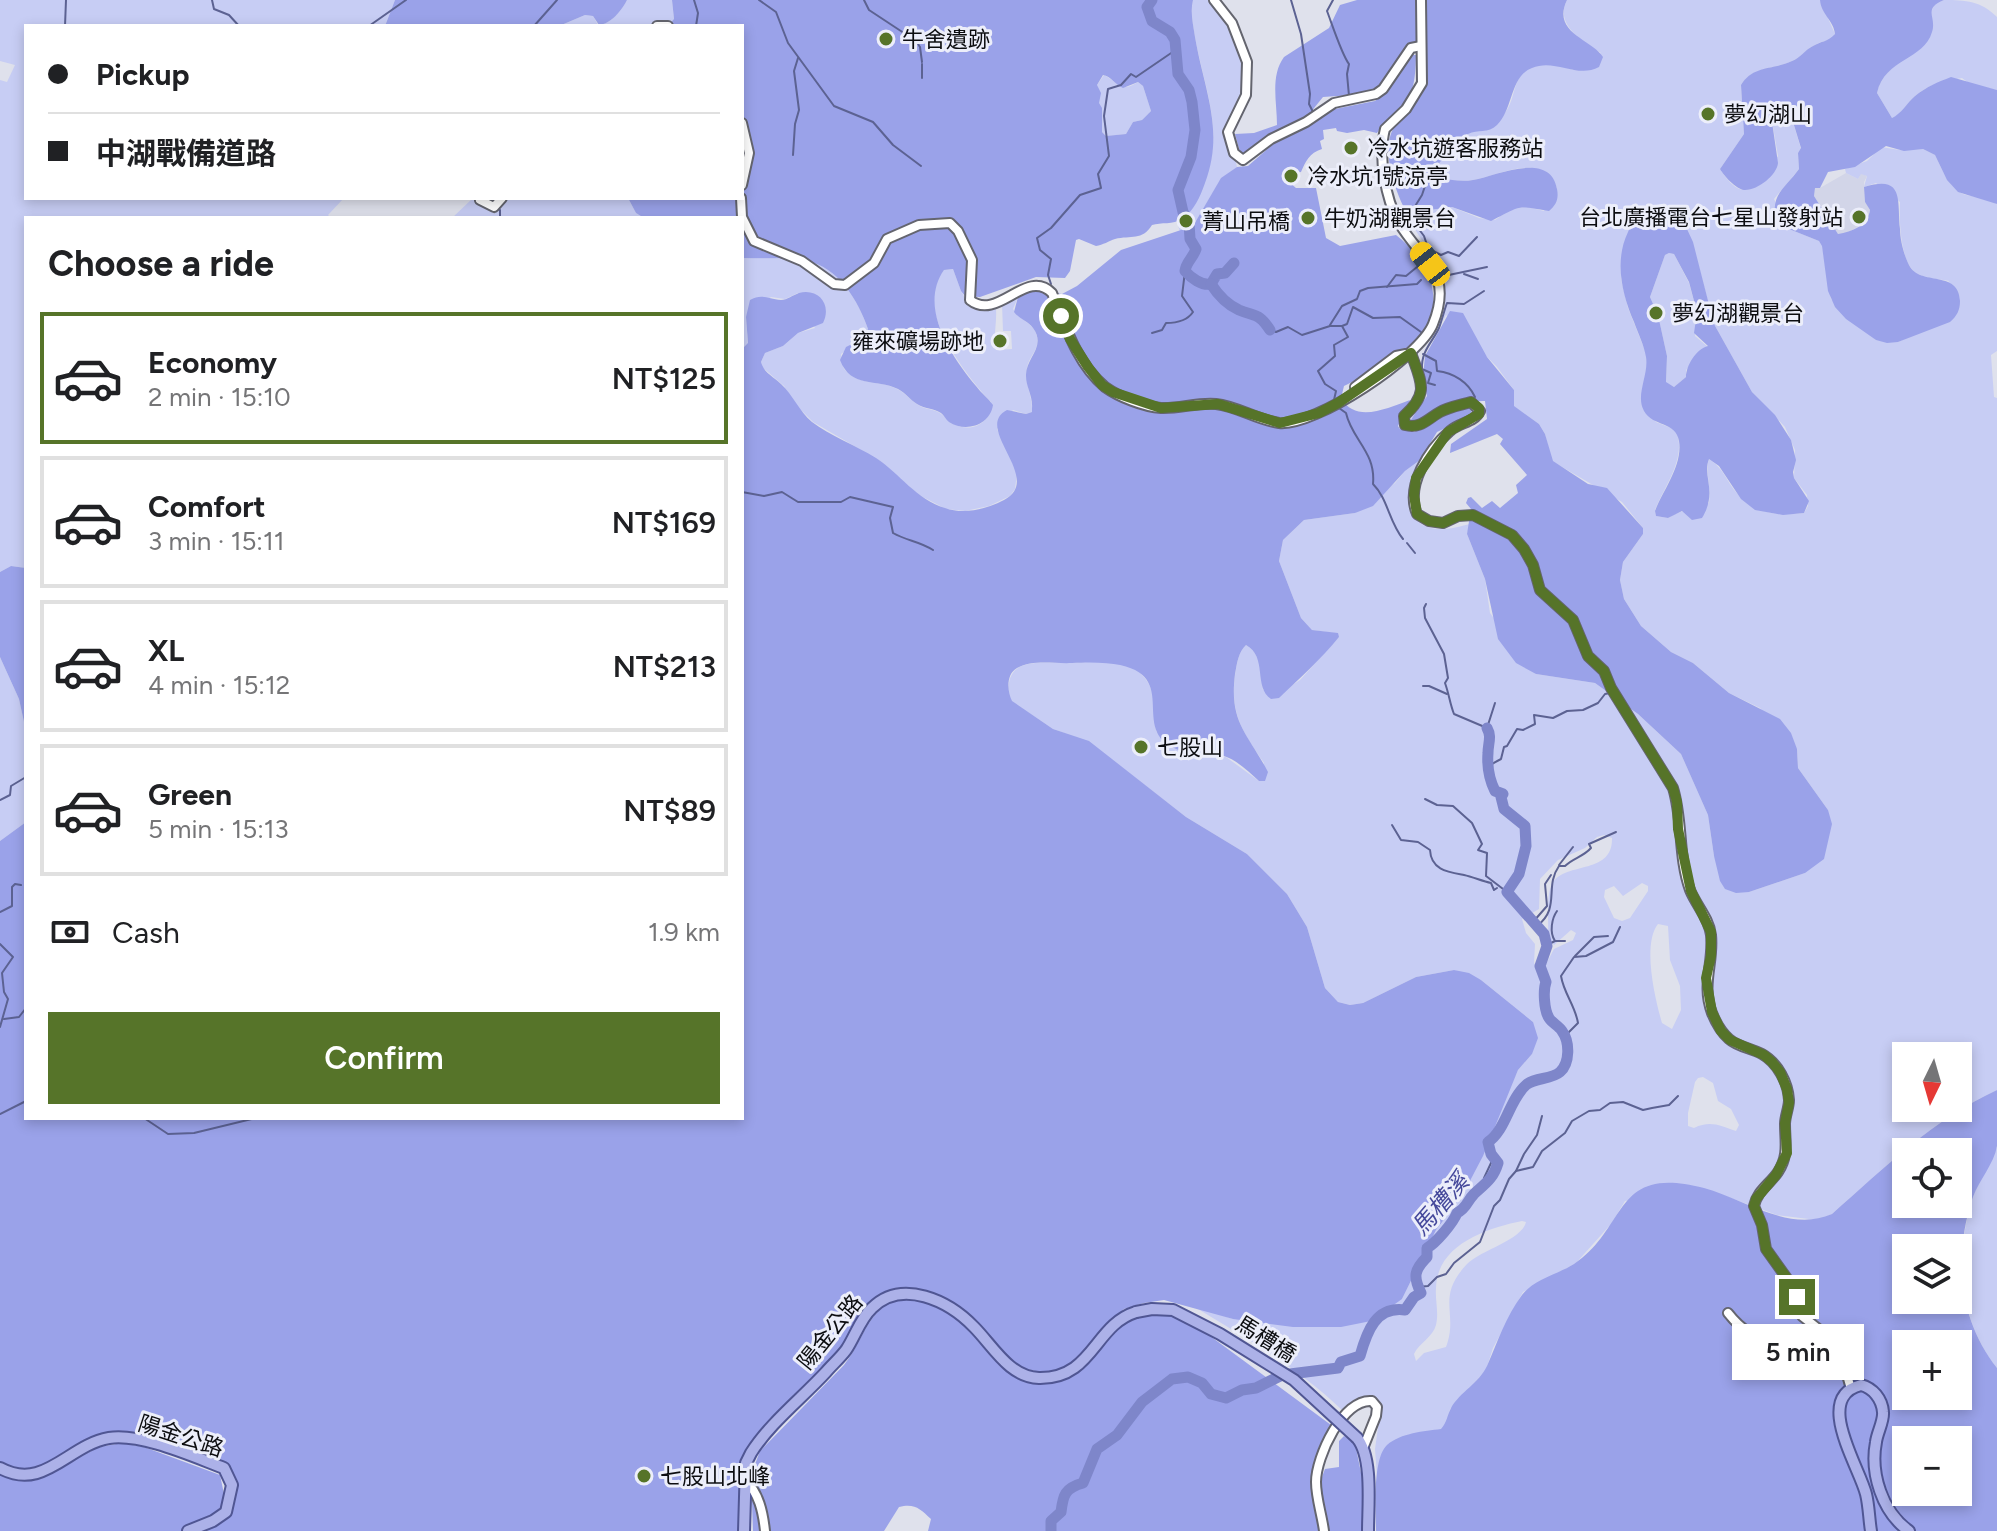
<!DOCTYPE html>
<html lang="en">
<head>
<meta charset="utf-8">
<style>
	body { margin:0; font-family:Figtree,"Noto Sans TC",sans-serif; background:#f2f2f2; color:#202124; height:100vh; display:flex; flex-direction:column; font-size:30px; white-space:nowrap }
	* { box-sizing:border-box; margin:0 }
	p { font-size:26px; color:#757577 }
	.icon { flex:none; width:44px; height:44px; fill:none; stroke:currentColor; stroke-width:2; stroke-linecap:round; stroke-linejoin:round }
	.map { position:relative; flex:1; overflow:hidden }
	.sheet { position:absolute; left:24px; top:216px; width:720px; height:904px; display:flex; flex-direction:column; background:#fff; border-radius:0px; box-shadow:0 4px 12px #0003 }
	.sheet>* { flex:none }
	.banner { position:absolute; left:24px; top:24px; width:720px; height:176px; border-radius:0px; box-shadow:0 4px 12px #0003; display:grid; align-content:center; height:176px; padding:0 24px; background:#fff }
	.needle { width:52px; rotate:185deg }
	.buttons { position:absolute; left:1892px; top:1042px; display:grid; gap:16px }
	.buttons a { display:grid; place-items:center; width:80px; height:80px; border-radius:0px; background:#fff; box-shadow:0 4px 12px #0003; font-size:40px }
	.end { position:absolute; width:36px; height:36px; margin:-18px; border:10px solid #567429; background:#fff; box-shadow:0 0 0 4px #fff }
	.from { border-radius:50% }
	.bubble { position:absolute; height:56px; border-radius:0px; background:#fff; box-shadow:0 4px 12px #0003; font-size:26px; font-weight:600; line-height:56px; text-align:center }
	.car { position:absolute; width:24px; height:48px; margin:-24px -12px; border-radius:10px; box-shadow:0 0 6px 2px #0007; background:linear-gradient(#f5c518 24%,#345 0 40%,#f5c518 0 76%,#345 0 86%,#f5c518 0) }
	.banner b { display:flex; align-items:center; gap:28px; height:76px; font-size:30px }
	.banner b+b { border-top:2px solid #e0e0e0 }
	.banner i { width:20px; height:20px; background:#202124 }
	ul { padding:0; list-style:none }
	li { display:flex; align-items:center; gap:24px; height:132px; margin:0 16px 12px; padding:0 8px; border:4px solid #e0e0e0; border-radius:0px }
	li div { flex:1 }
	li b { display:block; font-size:30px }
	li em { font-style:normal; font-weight:600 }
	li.on { border-color:#567429 }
	li>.icon { width:72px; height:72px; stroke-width:1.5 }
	h2 { padding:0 24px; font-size:36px; line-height:96px }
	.pay { display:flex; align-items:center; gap:20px; height:88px; padding:0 24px; font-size:30px }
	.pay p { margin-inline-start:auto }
	.action { display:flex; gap:16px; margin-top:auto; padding:16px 24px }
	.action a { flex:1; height:92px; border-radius:0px; background:#567429; color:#fff; font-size:32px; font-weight:600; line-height:92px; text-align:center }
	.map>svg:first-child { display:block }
	.built { fill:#d2d5e8 }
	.green { fill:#c7cdf4; fill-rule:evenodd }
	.forest { fill:#9aa2e9; fill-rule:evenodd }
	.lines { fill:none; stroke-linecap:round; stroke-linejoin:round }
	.stream { stroke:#5c6292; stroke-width:2 }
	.river { stroke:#7e86ca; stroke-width:11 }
	.minor-casing { stroke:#64656f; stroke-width:12 }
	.major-casing { stroke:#505693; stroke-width:14 }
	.minor { stroke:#fff; stroke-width:8 }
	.major { stroke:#acb1e8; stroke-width:10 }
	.major-bridge-casing { stroke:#505693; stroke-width:14; stroke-linecap:butt }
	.major-bridge { stroke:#acb1e8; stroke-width:10 }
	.route { stroke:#567429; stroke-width:10 }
	.poi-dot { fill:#567429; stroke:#eceefa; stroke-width:3 }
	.labels { text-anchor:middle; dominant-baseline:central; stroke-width:6; stroke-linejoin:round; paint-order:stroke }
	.poi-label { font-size:22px; fill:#0c0d10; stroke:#eceefa; text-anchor:start }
	.street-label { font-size:22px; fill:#0c0d10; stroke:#eceefa }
	.water-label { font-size:24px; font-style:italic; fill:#45489b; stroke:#eceefa }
</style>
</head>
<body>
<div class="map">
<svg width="1997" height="1531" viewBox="0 0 1997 1531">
	<rect width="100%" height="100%" fill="#dfe1ec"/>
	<polygon class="built" points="1846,173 1858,179 1861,173 1867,176 1864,182 1865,202 1870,210 1866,222 1849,232 1838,234 1814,196 1815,188 1820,188"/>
	<g class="green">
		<polygon points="0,0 395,0 385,26 26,26 26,198 344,198 328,215 331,218 26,218 26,568 11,566 0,572 0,80 7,82 15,65 0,61"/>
		<path d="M627,0H672L674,20L668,26H559L585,15L593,16L598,25C611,24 622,10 627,0Z"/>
		<path d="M1193,0H1209C1231,24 1253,64 1243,97C1240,107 1232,116 1227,125L1237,167L1221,179L1193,226L1180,232L1177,222C1188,216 1192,204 1198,193C1229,139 1205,93 1195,37C1193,24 1190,12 1193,0Z"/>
		<path d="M1567,0H1820L1835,34C1830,41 1826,40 1819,43C1808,47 1802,57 1792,61C1775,69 1751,67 1741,85L1744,134L1720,169C1746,210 1759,182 1778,156L1771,115L1774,109L1790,112L1801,149L1798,153L1799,169L1774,199L1789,229L1819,241L1822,245L1831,299L1876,340L1898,342L1911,336L1949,281C1939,279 1927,279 1918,274C1900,266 1899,219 1900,202L1876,183L1864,187L1867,176L1861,174L1858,179L1846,173L1845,169L1867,161L1881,147L1900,150L1923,149L1935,155C1942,169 1950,190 1966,195C1977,197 1987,199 1997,204V351L1991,355L1994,397L1997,398V1090C1934,1119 1884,1168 1832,1214L1821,1219H1809L1777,1215L1706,1189L1625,1201L1611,1224L1576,1263L1523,1292L1493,1348L1486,1370L1450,1409L1448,1420L1441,1430L1407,1435L1383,1453L1377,1476L1375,1449L1381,1406L1376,1397C1359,1391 1356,1408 1342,1410C1298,1368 1245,1337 1193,1306L1233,1319L1402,1299L1436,1230L1462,1196L1518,1070L1532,1054L1533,1022L1481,980L1454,970L1416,977L1363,1003L1350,1005L1338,1002L1325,988L1307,927L1287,894L1247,854L1186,817L1089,742L1053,729L1011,701C1008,694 1008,690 1009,683C1013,656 1047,664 1067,663C1093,663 1126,655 1144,677C1157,692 1155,714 1156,731L1172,748L1226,757L1259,781L1264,763C1242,731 1230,714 1235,675C1237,663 1238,653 1246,645C1262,654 1261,674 1263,690L1283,694L1286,689L1300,680L1339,637L1333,633L1312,630L1301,618L1279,561L1283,540L1304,520L1355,513L1395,483L1405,471L1420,460C1410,484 1398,527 1439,529C1449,530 1461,526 1470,524L1467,534L1485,579L1490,613L1536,674L1595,683L1638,714L1681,754L1708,815L1714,856L1749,892L1805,873L1828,810L1798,768L1797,749L1760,708L1729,693L1693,663L1671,652L1641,626L1624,599L1620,580L1623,562L1643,534V528L1622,502L1552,461L1545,434L1539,424L1513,406L1514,390L1497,367L1446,315L1443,321C1452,259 1427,260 1407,213L1452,207L1479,218L1495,220L1513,208L1528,207L1544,211L1557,188C1543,151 1501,175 1473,180C1462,182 1451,180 1441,178L1436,170L1440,162L1461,146L1467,134L1473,131H1485C1493,124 1503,118 1508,108C1513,99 1514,87 1519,78C1529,60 1558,63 1573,70L1601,53C1583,42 1554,25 1567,0ZM1647,209L1696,256L1714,324L1752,392L1785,427L1795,450L1794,478L1807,495L1808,506L1804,513C1771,516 1749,513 1730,484C1724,474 1719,465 1709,459C1705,469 1711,489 1709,503C1695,509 1680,510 1668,518L1656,516L1655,510C1665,485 1687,458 1676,430L1656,422L1641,400L1648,372L1646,353L1628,308L1621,279L1632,223ZM1604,835L1612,838C1613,877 1562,860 1551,886C1546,900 1549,923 1548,938L1554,945L1571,930L1576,933L1573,940L1554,949L1544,968L1538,969L1534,963L1535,944L1526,933L1522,919L1539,909L1540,879L1558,860L1585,848L1597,837ZM1642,883L1648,886V891L1630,918L1622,921L1614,918L1604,897L1605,890L1614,886L1623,896ZM1658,924L1668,926L1670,960L1680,986L1681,1010L1672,1029L1662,1023C1655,999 1642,944 1658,924ZM1906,1056H1958V1108H1906ZM1703,1077L1713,1083L1718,1101L1731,1109L1739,1125L1736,1131C1720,1126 1711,1120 1694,1128L1688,1126V1113L1695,1082L1698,1078ZM1522,1221L1526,1222C1522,1240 1481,1250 1467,1264C1435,1298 1459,1313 1446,1347L1424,1353L1416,1361L1414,1354C1419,1343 1433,1337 1436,1325C1439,1312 1435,1300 1436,1288C1437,1244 1488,1228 1522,1221Z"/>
		<path d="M1944,0C1966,0 1981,1 1997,17V90L1970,84L1962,78C1944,81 1929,84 1915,96C1907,103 1901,115 1892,118L1877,93C1886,54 1938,57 1931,11L1936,3Z"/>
		<path d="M1104,75C1119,82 1119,94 1138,82L1143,86L1151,111L1142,120L1133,122L1126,134L1107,136L1102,132L1097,85Z"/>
		<polygon points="473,198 628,198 636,213 644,218 452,218"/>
		<polygon points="1669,253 1674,254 1689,283 1697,312 1695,336 1708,347 1686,370 1686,377 1674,387 1666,383 1667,356 1658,315 1650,297 1665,255"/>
		<path d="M742,258C763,259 786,257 806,261C838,266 859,302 868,329L862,339L841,354L844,369C862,387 874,379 895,388C905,392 911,401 920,406C925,409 932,409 938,412C943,414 947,420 952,423C971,434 991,424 991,402C968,378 925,322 934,286C936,280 940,275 944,270L953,269L961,291L971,308L987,311L996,309C997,324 993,335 996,350L1012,349L1011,331H1003L1002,304L1018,297L1013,309C1020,320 1030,322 1035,331C1043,347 1030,354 1027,367C1024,382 1033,396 1032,412L1026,414L1013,410L997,429L1017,473L1015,489L1010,496L989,506L965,511L946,509L919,495L880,461L813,422L796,405L784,386L762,367L761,362L765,353L783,346L798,333L815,328L798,293L785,299L771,297L746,317L748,344L742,349Z"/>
		<polygon points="0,657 19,699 26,731 26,822 0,841"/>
		<path d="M1997,1147V1368C1958,1318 1954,1257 1973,1197C1979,1180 1989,1164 1997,1147Z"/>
	</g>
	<g class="forest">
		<path d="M395,0H627C622,10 611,24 599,25L593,16L585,15L559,26H385Z"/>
		<path d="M672,0H1193C1190,12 1193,24 1195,37C1204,90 1225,130 1205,183C1200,197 1194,211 1182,219C1173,225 1161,222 1152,225C1142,241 1131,235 1115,239C1109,241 1103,245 1096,246L1079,239L1076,240L1070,271L1065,278L1036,277L980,297L965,296L961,291L953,269L944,270C918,307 951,356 976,386C981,393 988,398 993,405C990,425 966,433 949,422C946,420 944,415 941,413C934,408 924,409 917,404C910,400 906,393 898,389C876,378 851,389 840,360L846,347L862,339L868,329C859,302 838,266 806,261C786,257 763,259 742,258V218H644L636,213L628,198H742V26H668L674,19ZM1103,75C1111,76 1115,85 1123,88L1138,82L1143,86L1151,111L1142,120L1133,122L1126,134L1106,136L1102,132V108L1099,103L1101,93L1097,85Z"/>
		<path d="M1357,0H1567C1551,33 1592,39 1603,57L1599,67C1577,79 1555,58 1532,68C1510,76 1513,110 1497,125C1488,134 1478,129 1468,134L1461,146L1440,162L1436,169L1441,178C1452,180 1462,182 1473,180C1496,176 1550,150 1557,189C1559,199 1556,205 1549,211C1513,205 1522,206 1491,221L1452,207L1407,213C1395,192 1378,145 1397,123C1408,110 1423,100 1426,82C1428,70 1425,56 1425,44C1394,45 1399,68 1380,85C1366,97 1341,95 1323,97L1306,118L1249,154L1241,156L1235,134L1254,133L1277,125C1277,102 1270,76 1284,57L1329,28L1340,5Z"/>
		<path d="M1820,0H1944C1922,9 1937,17 1932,32C1924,60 1885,58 1877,93L1892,118C1901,114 1907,103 1915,96C1926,87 1938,82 1951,77L1997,90V204L1958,192L1947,180L1935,155L1923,149L1904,151L1886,146L1855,167L1828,172L1820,188H1815L1814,196L1838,234C1852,232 1868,225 1870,210L1865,202L1864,187C1905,174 1897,201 1900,229C1900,240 1904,255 1909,265C1920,287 1959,269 1960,301C1960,310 1957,316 1950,322L1898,342L1887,343L1876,340L1846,319L1835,307L1828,291L1822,246L1819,241L1789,229L1776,219C1770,195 1786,187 1799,169L1798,153L1801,148L1790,112L1781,108L1773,109L1771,115L1778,163C1777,175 1757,191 1744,190C1736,189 1724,176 1720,169L1744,134L1741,85C1753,65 1773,70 1792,61C1800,58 1805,50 1813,46C1821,41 1828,42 1835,34C1834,21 1821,14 1820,0Z"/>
		<path d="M1413,55H1416C1415,109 1404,96 1377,133L1364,130L1347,133L1337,131L1336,128L1323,130L1324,139L1320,141L1322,149C1309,153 1306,161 1301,172L1282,176L1296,188H1316L1326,238L1340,246L1396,235C1430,261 1451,308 1414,342C1396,359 1366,375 1344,386L1341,398C1356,424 1387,408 1410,400L1398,426L1400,429L1414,432L1454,411L1471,407L1473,408L1469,417L1437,432L1420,460L1405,471L1373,506L1355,513L1304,520L1283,540L1279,561L1301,618L1312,630L1338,633L1339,637C1321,659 1299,679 1279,698L1271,699C1253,687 1268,657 1246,645C1238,653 1237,663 1235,674C1229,723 1247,732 1268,772L1265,781H1259C1249,772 1237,760 1224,756C1206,751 1186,756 1170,746C1127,721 1197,656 1072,663C1054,664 1033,659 1017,668C1006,674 1007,691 1012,701L1053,729L1089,741L1186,817L1247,854L1287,894L1307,927L1325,988L1338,1002L1350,1005L1363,1003L1416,977L1454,970L1469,973L1481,980L1533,1022L1538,1038L1532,1054L1518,1070L1483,1156L1462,1196L1436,1230L1402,1299L1371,1321L1341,1327H1293L1233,1319L1164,1300L1144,1303L1124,1309L1113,1318L1091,1347L1074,1363L1058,1371L1044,1373L1018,1367L943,1299L882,1296L843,1349L750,1447L741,1531H198L228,1515L236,1489L228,1467L115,1435L32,1472L25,1473L0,1463V841L26,822V1118H742V349L748,343L746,317L750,300C762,293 768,299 781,300C787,300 793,295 799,293C819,288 832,305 823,323L798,333L783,346L765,353L761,362C764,373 773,376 781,384C793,395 799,411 812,422C829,435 857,446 876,458C900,474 916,499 945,508C964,515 987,509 1004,500C1045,479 972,428 1007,410L1026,414L1032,412V408C1033,396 1026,387 1026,376C1025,358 1047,347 1033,328C1028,321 1019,319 1014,312L1018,297L1033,290L1062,294L1077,286L1121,250L1193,226L1221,178L1237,167L1248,166L1279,139L1315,122L1330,110L1375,101L1386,92L1405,63Z"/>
		<path d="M1666,207L1680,214L1693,242L1714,324L1752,392L1775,415L1791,440L1796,460L1793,472L1794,478L1809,501L1804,513L1783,515L1755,510L1741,499L1719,466L1709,459C1702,476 1718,492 1702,518L1692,520L1682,511L1668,518L1656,516L1655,511C1663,490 1683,465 1679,441C1676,421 1653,427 1644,411C1635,395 1649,375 1646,357C1644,345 1638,333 1634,322C1622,294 1614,261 1628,232C1636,214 1646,208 1666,207ZM1669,253L1674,254L1689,282L1697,312L1694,333L1708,346C1696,349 1686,366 1686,377L1674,387L1666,382L1667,356L1658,315L1650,297L1665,255Z"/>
		<path d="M1450,311L1463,313L1487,357L1514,390V406L1539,424L1545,434L1553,461L1588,484L1607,488L1643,528V534L1623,562L1620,580L1624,599L1641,626L1671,652L1693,663L1729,693L1780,719L1791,733L1797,749L1798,768L1828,810L1832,824L1824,859L1805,873L1749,892L1736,893L1725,889L1720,881L1714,856L1708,815L1681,754L1638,714L1595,683L1536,674L1516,663L1498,639L1485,579L1467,534L1471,509L1466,503L1468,498L1471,497L1482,508L1492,501L1500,508L1518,493L1516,485L1527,475L1500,444L1503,439L1497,434L1450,453L1451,444L1487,419L1485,401C1453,400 1435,422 1410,421L1427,396L1423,376L1425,356Z"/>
		<polygon points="11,566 26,568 26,731 19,699 0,657 0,572"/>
		<path d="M1997,1090C1997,1108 1997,1129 1997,1146C1994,1164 1979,1180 1973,1197C1953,1256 1958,1318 1997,1368V1531H1376C1376,1511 1372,1459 1387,1445C1401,1433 1424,1431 1441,1429C1447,1422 1447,1416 1451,1408C1460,1392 1479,1383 1487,1366C1497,1343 1506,1316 1522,1295C1533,1280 1558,1274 1574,1264C1629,1227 1612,1164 1704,1188C1744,1199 1789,1233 1832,1214C1884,1168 1934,1119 1997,1090ZM1906,1152H1958V1204H1906ZM1906,1248H1958V1300H1906ZM1906,1344H1958V1396H1906ZM1906,1440H1958V1492H1906Z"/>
		<path d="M906,1296C924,1301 940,1306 955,1318C984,1340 1004,1386 1047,1383C1086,1379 1093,1354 1117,1330C1136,1310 1168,1311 1191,1322L1331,1425L1319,1477H1322L1325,1469L1339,1467V1441L1344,1436L1355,1443L1364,1488L1365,1531H928L931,1519C920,1509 915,1503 899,1507L884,1531H753L751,1475L760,1451L844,1365C867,1336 865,1308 906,1296Z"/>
		<polygon points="122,1443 144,1447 220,1475 224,1494 220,1509 211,1518 181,1531 0,1531 0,1473 26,1479 41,1477 99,1447"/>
	</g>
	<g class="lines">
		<g class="stream">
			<polyline points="212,0 214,9 229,15 239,26"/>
			<polyline points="694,0 698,13 696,26"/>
			<polyline points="759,0 776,12 788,43 834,106 873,122 893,145 921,166"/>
			<polyline points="864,0 869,10 916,41 920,47 922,62"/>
			<polyline points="1291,0 1301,34 1310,94 1309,104 1313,112"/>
			<path d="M1333,0L1327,11C1332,24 1342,55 1349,64L1347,74L1349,96"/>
			<polyline points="65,26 66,0"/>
			<polyline points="369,26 406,0"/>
			<polyline points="534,26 557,0"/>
			<polyline points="922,78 922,64"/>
			<polyline points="793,155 795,124 799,110 794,71 798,58"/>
			<polyline points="1427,180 1422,195 1409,216 1424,236 1430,254"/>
			<polyline points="492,198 494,201"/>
			<polyline points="500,218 500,210"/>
			<polyline points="1433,251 1441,255 1448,252 1459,256 1477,237"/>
			<polyline points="1464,274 1478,279"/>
			<polyline points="1444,276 1487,267"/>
			<polyline points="1051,284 1048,275 1051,259 1040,250 1037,238 1051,228 1080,195 1101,188 1098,174 1109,156 1104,116 1108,89 1121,85 1131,74 1136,77 1177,49"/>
			<polyline points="1387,287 1396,275 1406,276 1417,267 1425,265"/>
			<polyline points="1330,325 1342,306 1357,299 1360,291 1368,288 1417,284 1421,280"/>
			<polyline points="1342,326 1347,324 1353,307 1373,318 1400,317 1421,332"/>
			<polyline points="1270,330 1276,332 1288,327 1302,335 1330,326 1342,326 1348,337 1334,345 1335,356 1318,371 1325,384 1336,391 1334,400"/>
			<path d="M1152,333L1162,330L1166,323C1177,323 1187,321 1193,312L1182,296L1185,271"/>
			<path d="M1423,354L1436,361L1437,371C1454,373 1468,382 1475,397"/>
			<path d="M1435,385L1428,383L1431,373L1422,369C1421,351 1432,343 1439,328C1442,320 1444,311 1447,303L1464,304L1484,291"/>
			<path d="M1339,408L1346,413C1352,440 1376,452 1373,484C1388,499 1389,522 1403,539"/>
			<path d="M742,492L764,496L782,492L798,502H841L850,497L893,507L890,518L893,533C907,541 919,541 933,550"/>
			<polyline points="1407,543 1415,553"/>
			<path d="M1426,604L1424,608L1425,618L1444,654L1448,678L1445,683C1449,694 1450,704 1454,714L1487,728L1495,703"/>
			<polyline points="1423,686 1429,686 1447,694"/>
			<polyline points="1490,765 1501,759 1504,747 1507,746 1517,729 1523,730 1535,724 1534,715 1553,718 1567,711 1583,710 1598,703 1605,694 1610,693"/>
			<polyline points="1425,799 1437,805 1453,806 1472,823 1482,844 1478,850 1487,853 1486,876 1507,892"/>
			<polyline points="0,800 10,795 11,786 26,777"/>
			<path d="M1392,825L1401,840L1418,842L1430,850C1431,870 1448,872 1464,875C1473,877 1482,881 1491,883L1494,890L1497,888"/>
			<polyline points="1559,865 1573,847"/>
			<polyline points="0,912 12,906 12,887 15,884 21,885"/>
			<polyline points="1533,922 1547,906 1545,884 1551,875"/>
			<path d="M1537,926C1561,908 1544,887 1559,866H1565C1573,858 1583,857 1591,848L1589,844L1616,832"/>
			<polyline points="1555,941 1565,941"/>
			<polyline points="0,944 13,957 2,973 4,992 8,999 0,1027"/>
			<path d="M1547,945L1555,941C1549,932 1552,918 1557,911"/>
			<polyline points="1575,956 1594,937 1608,936"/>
			<polyline points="4,1019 19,1017 26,1008"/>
			<path d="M1565,1036L1578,1023C1575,1005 1564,994 1561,976L1574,957L1586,956L1613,942L1620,927"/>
			<polyline points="0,1114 26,1101"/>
			<polyline points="144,1118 168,1134 194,1133 256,1118"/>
			<polyline points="1516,1171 1524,1154 1537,1135 1542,1116"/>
			<polyline points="1487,1185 1484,1178 1491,1163 1491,1154"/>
			<polyline points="1418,1287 1428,1286 1437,1277 1446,1274 1454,1263 1480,1242 1494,1206 1500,1200 1509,1179 1516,1171 1533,1167 1542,1151 1565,1133 1572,1121 1589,1111 1600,1110 1610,1103 1623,1102 1643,1110 1652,1108 1669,1105 1678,1096"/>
		</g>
		<g class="river">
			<path d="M1152,0L1147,7L1152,21L1170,32L1175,40L1178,74L1189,90L1192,102L1195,130L1191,157L1178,190L1183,212L1189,223L1190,239L1196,249C1193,258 1186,262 1185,271C1191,278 1202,286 1211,284L1217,274L1225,273L1234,263"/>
			<path d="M1211,284C1218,295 1228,305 1239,310C1256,317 1259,313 1270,330"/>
			<path d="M1051,1531V1521L1061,1512C1063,1495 1065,1488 1083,1483L1097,1449L1117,1435L1142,1402L1172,1379L1188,1377L1202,1383L1211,1394L1226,1398L1242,1390L1256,1388L1282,1375L1338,1368L1341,1362L1360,1356C1367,1331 1376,1306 1405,1310L1414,1297L1421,1293C1413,1277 1414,1270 1427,1257V1248C1436,1243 1453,1223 1457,1213C1467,1208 1467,1201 1474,1194C1486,1183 1493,1179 1498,1163L1491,1154L1488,1142C1506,1130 1509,1100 1526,1085C1535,1077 1551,1080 1560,1072C1570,1063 1570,1042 1562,1031C1559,1026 1552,1023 1549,1018C1544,1010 1543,990 1546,982L1540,966L1547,946L1544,934L1507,892L1519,874L1526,846L1525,826L1504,809L1501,797L1503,794L1495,791C1489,779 1487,766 1488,753C1488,743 1492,737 1487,728"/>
		</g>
		<defs>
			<g id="minor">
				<polyline points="1214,0 1232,23 1247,62 1246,95 1228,132 1234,153 1243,160 1271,139 1306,122 1334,103 1376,94 1383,89 1411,48 1421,46"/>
				<polyline points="657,26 668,26"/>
				<polyline points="742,123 749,153 742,185"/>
				<path d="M741,198L742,217L754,241L802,261L834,284L845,285L874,263L887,239L919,225L950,223L958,231L972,260L970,300C998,322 1026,267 1052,293C1065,325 1077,364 1105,387C1119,397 1144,407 1161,408C1179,409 1198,402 1216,404C1237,406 1257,420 1279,423C1315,427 1420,357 1433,324C1454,271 1422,262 1399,223C1385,198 1378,156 1385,129L1406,109L1422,83L1421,0"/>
				<polyline points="480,200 494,207 502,198"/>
				<path d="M1411,353C1421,382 1430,393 1404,416L1405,425C1421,429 1427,419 1440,412C1449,407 1461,405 1471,402L1480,411C1474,423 1460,422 1450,431C1429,449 1405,486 1417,514L1429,521L1443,523L1458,516L1473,515L1512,535L1524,549L1533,565L1540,590L1573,620L1588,656L1604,671L1611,688L1673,788C1683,820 1678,857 1690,890C1696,905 1709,918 1711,935C1714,963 1701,984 1712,1013C1716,1023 1721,1032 1729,1039C1738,1047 1751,1048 1762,1054C1778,1063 1788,1083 1789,1100C1789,1108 1785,1116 1785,1124C1785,1142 1789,1155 1778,1172C1770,1184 1757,1191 1754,1206L1762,1225L1766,1249L1791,1284L1802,1316L1831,1339L1841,1354L1851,1389"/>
				<polyline points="1355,387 1396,356 1406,354"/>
				<path d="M1728,1313C1739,1327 1753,1339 1772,1340C1781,1341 1789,1336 1798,1336C1810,1337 1819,1343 1831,1339"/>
				<path d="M745,1480C759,1493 763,1512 765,1531"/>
				<path d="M1324,1531C1322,1515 1316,1498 1316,1482C1316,1457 1343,1398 1372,1401L1377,1407L1376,1416L1364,1446"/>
			</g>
			<g id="major">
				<path d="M1357,1438C1373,1457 1368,1506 1368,1531"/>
				<path d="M0,1468C44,1492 68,1445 109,1438C142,1433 194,1457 224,1468L232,1485L226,1512L213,1521L188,1531"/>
				<path d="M744,1531L746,1463L751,1453C770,1423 801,1399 826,1372C832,1365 840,1358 846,1350C855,1337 860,1319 872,1308C902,1278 949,1301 974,1327C993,1346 1009,1377 1039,1378C1093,1379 1094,1325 1136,1312"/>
				<path d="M1871,1531C1869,1519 1869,1506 1866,1494C1859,1466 1813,1397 1861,1385C1873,1388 1882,1399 1883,1412C1884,1421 1877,1433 1876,1442C1870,1473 1882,1512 1909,1531"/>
			</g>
		</defs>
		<use href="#minor" class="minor-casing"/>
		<use href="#major" class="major-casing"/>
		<use href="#minor" class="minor"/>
		<use href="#major" class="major"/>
		<defs>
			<polyline id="major-bridge" points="1136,1312 1152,1309 1173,1310 1220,1334 1294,1380 1357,1438"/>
		</defs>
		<use href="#major-bridge" class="major-bridge-casing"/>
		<use href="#major-bridge" class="major-bridge"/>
	</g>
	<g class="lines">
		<path class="route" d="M1061,316L1070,339L1088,367L1102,385L1113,392L1161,408L1218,404L1280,423L1319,413L1338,403L1411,353C1421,382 1430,393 1404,416L1405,425C1421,429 1428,419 1440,412C1449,407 1461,405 1471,402L1479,408V414L1448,432L1416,478L1414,495L1417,514L1429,521L1443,523L1458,516L1473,515L1512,535L1524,549L1533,565L1540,590L1573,620L1588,656L1604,671L1611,688L1673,788L1677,802L1678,829L1691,891L1711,932V956L1706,978L1712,1012L1721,1031L1730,1040L1764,1055L1772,1062L1780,1072L1787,1089L1789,1103L1785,1123L1787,1153L1776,1175L1756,1199L1754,1206L1762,1225L1766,1249L1791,1284L1797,1297"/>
	</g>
	<g class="poi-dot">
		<circle cx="886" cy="39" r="8"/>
		<circle cx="1708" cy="114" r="8"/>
		<circle cx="1351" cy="148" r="8"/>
		<circle cx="1291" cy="176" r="8"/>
		<circle cx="1859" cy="217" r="8"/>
		<circle cx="1308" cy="218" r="8"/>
		<circle cx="1186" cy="221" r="8"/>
		<circle cx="1656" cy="313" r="8"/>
		<circle cx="1000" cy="341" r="8"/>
		<circle cx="1141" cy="747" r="8"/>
		<circle cx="644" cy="1476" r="8"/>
	</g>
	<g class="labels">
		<g class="poi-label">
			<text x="902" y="39">牛舍遺跡</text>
			<text x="1724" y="114">夢幻湖山</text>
			<text x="1367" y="148">冷水坑遊客服務站</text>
			<text x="1307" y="176">冷水坑1號涼亭</text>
			<text x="1843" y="217" text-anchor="end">台北廣播電台七星山發射站</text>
			<text x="1324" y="218">牛奶湖觀景台</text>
			<text x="1202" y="221">菁山吊橋</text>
			<text x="1672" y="313">夢幻湖觀景台</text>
			<text x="984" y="341" text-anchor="end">雍來礦場跡地</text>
			<text x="1157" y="747">七股山</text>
			<text x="660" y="1476">七股山北峰</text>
		</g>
		<g class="street-label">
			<text transform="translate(830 1332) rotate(-51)">陽金公路</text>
			<text transform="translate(1266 1339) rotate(32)">馬槽橋</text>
			<text transform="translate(181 1436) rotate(18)">陽金公路</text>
		</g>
		<g class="water-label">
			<text transform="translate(1440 1204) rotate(-49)">馬槽溪</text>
		</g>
	</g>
</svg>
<div class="buttons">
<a><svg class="needle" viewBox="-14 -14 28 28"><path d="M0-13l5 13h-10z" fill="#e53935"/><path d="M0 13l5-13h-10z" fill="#757577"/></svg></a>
<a><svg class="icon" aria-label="locate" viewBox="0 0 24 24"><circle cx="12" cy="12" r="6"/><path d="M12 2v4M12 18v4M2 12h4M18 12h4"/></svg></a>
<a><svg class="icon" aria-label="layers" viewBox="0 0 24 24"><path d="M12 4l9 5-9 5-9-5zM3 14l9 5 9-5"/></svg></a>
<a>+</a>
<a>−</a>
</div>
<i class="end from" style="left:1061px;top:316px"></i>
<i class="end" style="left:1797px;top:1297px"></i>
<div class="bubble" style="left:1732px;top:1324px;width:132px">5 min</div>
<i class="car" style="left:1430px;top:264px;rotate:322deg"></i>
<div class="banner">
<b><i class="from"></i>Pickup</b>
<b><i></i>中湖戰備道路</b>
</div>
<section class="sheet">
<h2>Choose a ride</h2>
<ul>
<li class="on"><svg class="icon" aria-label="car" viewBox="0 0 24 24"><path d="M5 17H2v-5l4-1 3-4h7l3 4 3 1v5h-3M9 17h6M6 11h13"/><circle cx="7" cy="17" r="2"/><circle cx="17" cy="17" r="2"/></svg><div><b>Economy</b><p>2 min · 15:10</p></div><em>NT$125</em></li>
<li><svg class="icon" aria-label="car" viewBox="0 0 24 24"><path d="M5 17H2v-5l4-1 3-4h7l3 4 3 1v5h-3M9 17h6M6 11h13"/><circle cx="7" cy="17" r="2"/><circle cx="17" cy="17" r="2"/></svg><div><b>Comfort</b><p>3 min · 15:11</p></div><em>NT$169</em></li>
<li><svg class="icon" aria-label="car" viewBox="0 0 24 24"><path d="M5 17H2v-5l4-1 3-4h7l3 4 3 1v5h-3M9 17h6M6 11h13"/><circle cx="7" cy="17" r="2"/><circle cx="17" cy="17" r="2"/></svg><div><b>XL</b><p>4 min · 15:12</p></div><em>NT$213</em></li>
<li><svg class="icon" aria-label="car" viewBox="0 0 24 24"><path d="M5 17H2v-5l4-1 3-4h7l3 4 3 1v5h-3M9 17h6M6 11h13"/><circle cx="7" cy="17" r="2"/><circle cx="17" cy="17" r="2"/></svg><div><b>Green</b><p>5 min · 15:13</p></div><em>NT$89</em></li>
</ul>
<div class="pay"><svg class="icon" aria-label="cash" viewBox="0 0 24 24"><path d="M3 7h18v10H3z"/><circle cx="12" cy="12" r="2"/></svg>Cash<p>1.9 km</p></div>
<div class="action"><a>Confirm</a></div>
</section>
</div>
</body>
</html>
